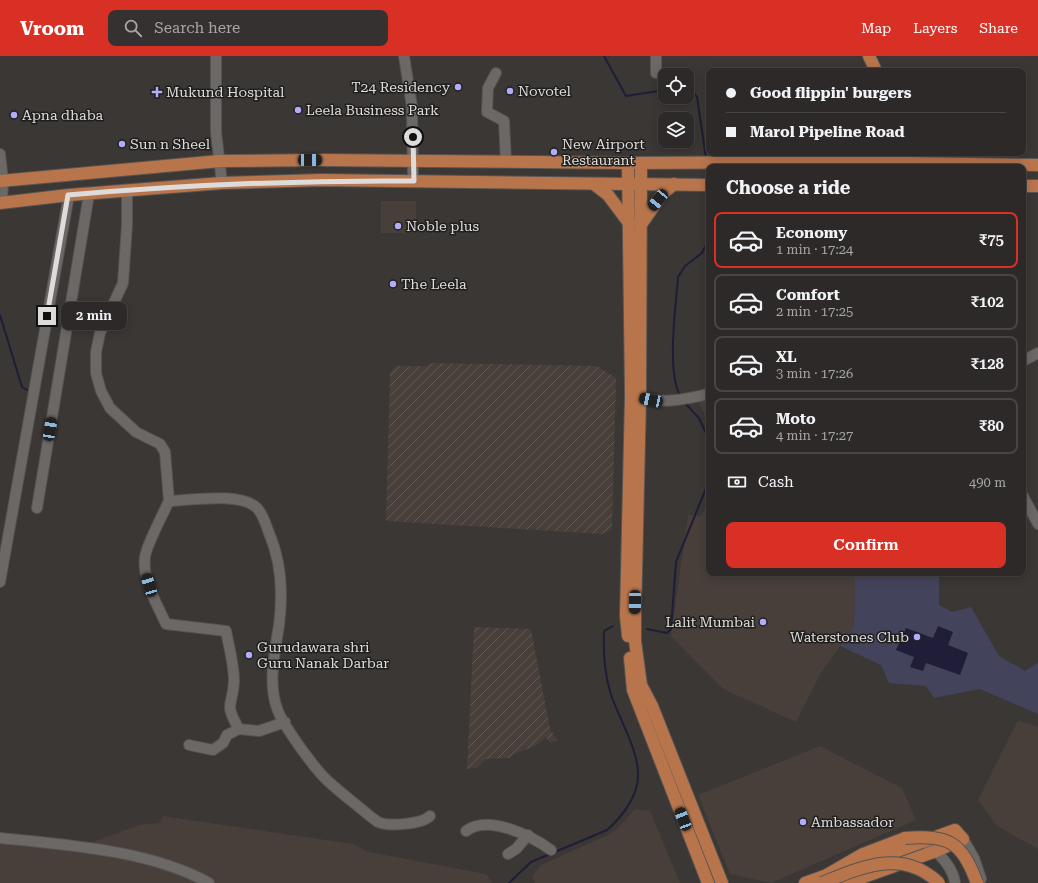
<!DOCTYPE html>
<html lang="en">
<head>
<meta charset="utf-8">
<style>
	body { margin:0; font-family:"Roboto Serif",serif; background:#343130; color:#f1f3f6; height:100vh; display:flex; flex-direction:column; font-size:15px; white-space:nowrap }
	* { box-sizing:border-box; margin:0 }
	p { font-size:13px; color:#a6a6a8 }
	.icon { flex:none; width:22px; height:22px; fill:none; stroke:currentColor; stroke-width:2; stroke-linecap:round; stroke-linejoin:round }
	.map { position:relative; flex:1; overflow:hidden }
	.drawer { position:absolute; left:706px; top:108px; width:320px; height:412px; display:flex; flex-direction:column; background:#2c2928; border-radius:8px; box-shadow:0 2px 10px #0003,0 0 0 1px #484545 }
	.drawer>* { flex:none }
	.banner { position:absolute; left:706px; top:12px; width:320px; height:88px; border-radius:8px; box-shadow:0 2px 10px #0003,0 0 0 1px #484545; display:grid; align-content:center; height:88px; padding:0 20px; background:#2c2928 }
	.tools { position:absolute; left:658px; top:12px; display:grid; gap:8px }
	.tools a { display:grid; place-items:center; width:36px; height:36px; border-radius:8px; background:#2c2928; box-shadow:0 2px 10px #0003,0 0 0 1px #484545; font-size:20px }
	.end { position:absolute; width:18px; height:18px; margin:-9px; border:5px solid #dedcdb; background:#111; box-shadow:0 0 0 2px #111 }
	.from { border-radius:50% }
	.bubble { position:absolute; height:28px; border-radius:8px; background:#2c2928; box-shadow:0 2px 10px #0003,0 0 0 1px #484545; font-size:13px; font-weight:600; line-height:28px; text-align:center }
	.car { position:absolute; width:12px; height:24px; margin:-12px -6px; border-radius:5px; box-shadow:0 0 3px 1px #0007; background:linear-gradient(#222 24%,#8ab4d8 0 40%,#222 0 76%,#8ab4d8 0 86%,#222 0) }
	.banner b { display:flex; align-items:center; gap:14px; height:38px; font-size:15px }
	.banner b+b { border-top:1px solid #484545 }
	.banner i { width:10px; height:10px; background:#f1f3f6 }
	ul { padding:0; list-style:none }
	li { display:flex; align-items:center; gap:12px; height:56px; margin:0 8px 6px; padding:0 12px; border:2px solid #484545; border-radius:8px }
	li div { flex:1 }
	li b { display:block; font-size:15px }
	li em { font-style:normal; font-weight:600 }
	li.current { border-color:#d93025 }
	li>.icon { width:36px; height:36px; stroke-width:1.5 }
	h2 { padding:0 20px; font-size:18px; line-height:48px }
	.pay { display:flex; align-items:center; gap:10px; height:44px; padding:0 20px; font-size:15px }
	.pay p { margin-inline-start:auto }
	.action { display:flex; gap:8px; margin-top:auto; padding:8px 20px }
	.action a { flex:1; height:46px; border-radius:8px; background:#d93025; color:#fff; font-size:16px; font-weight:600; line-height:46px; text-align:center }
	header { display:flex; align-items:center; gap:24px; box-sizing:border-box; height:56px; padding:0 20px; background:#d93025; color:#fff }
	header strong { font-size:19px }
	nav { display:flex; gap:22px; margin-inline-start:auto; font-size:14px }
	.search { width:280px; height:36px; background:#343130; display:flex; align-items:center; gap:10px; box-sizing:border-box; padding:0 14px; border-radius:8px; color:#a6a6a8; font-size:15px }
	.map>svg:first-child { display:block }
	.built { fill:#483f3a }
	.industrial { fill:url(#industrial-furrows) }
	.green { fill:#44435c }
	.water { fill:#1f1d37 }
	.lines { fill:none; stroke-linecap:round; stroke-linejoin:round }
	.stream { stroke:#1f1d37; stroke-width:2 }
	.minor-casing { stroke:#565352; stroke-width:12 }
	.major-casing { stroke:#565352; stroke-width:14 }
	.minor { stroke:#6c6866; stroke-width:10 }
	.major { stroke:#b8754c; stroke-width:12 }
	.major-bridge-casing { stroke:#565352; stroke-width:14; stroke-linecap:butt }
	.major-bridge { stroke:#b8754c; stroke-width:12 }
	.route { stroke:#dedcdb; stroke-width:5 }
	.poi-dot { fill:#b1adfa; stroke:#201f1e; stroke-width:1.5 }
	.labels { text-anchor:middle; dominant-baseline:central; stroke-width:3; stroke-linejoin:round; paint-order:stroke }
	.poi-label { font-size:14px; fill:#dedcdb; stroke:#201f1e; text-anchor:start }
</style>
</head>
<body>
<header>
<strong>Vroom</strong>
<div class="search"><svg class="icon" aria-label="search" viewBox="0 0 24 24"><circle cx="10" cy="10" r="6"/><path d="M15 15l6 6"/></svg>Search here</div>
<nav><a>Map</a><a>Layers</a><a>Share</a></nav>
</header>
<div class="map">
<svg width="1038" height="827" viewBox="0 0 1038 827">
	<defs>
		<pattern id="industrial-furrows" width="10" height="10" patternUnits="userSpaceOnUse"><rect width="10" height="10" fill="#483f3a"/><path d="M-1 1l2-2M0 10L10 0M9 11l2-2" fill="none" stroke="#625a56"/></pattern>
	</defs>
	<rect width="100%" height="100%" fill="#3a3735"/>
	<g class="built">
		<rect x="381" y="145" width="35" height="32"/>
		<polygon points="709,345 709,369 699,346"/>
		<polygon points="709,445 709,517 856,517 854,571 822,615 796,666 723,633 671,580 688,459 701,460"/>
		<polygon points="880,517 962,517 962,519 939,521 880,521"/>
		<polygon points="1018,664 1038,671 1038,793 997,770 978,744"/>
		<polygon points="820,690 902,732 916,764 771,827 730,818 698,739"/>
		<polygon points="635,753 650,755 680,827 535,827 532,821 541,809 608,779 617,773"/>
		<polygon points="163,760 353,788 369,796 486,818 492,827 0,827 0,780 79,791 139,769 159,767"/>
	</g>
	<g class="industrial">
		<polygon points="433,307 597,310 616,322 612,473 602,478 386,465 390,317 396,310 425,310"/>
		<polygon points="474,571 531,573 550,673 557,684 550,687 546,681 535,690 514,698 509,702 486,703 477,712 467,713"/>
	</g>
	<polygon class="green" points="855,521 939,521 939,549 952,556 971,551 999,600 1025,615 1038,607 1038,658 980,633 934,642 926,630 889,627 881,609 840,590 854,571"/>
	<polygon class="water" points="938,570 953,576 948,589 968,597 960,619 926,607 923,615 910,611 914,601 896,594 906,572 933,582"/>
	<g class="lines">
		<g class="stream">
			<polyline points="604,0 626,40 665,34"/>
			<polyline points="687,31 690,31 697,41 706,102"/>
			<polyline points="707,110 709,123"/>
			<polyline points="0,259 22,331 27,334"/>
			<path d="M681,341C666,318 676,249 678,221L685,210L702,197L707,187L709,167"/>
			<polyline points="684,346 699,362 709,384"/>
			<polyline points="647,573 667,577 671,573 676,506 709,425"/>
			<path d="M509,827L531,806L607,774C622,761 638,740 638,720C639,695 619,662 611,639C605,619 603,596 604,575L613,570"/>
		</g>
		<defs>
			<g id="minor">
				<polyline points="216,0 216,76 222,127"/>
				<polyline points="404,0 412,51 413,125"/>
				<polyline points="656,0 656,17"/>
				<polyline points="496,17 488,32 487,56 504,65 506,106"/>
				<polyline points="0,98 3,125 2,146"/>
				<polyline points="127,135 127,169 123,227 100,277 96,296 96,317 101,335 110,352 136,376 160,388 165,396 169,445"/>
				<polyline points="1023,305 1038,297"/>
				<path d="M633,339C664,349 679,344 709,338"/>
				<polyline points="1023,440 1038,468"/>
				<polyline points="37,452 89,138"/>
				<polyline points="0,526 69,139"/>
				<path d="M285,666L259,675L239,673C223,646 233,651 234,625C234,609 229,591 226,575L166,568C157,548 142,524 145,501C146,490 163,458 169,445C191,444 241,436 257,452C263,458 266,469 269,477C281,505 283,538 279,569C275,597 267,627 278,655C285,672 316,715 329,726C342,738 357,749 371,761C373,762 376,765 378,766C389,771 422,768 430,760"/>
				<polyline points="189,689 213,694 223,687 227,679 239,673"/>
				<path d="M466,775C488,758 532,780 551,794"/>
				<path d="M0,782C66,789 150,794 209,827"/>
				<polyline points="963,783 974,802 981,823"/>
				<path d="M929,791C942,799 953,813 955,827"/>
				<polyline points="508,798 516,793 528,779"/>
			</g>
			<g id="major">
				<polyline points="869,0 876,15"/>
				<polyline points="641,107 640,342 635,562 635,585 641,629 652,650 722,827"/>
				<polyline points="0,125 220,105 322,104 628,107 843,106 1038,109"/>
				<polyline points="594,128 608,139 629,167"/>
				<polyline points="1023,130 1038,130"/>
				<polyline points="0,147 69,139 222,127 322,124 709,129"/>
				<polyline points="642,167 663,137 674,128"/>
				<polyline points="628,580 626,560 631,339 628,107"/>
				<polyline points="630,602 633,634 708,827"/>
				<polyline points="825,820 863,798 905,782"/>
				<polyline points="805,827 833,817"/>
				<polyline points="847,827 936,795 963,783 955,774 858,809"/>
			</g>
		</defs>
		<use href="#minor" class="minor-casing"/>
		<use href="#major" class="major-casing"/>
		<use href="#minor" class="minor"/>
		<use href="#major" class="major"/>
		<defs>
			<g id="major-bridge">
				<path d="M905,782C949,779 961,785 977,827"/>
				<path d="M822,827C862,811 902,792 939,827"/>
			</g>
		</defs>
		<use href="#major-bridge" class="major-bridge-casing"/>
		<use href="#major-bridge" class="major-bridge"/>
	</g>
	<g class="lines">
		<path class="route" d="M47,260L68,139C184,129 298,124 414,125L413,81"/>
	</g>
	<g class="poi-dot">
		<circle cx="458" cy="31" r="4"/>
		<circle cx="510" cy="35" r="4"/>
		<path d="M155 30h4v4h4v4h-4v4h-4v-4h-4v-4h4z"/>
		<circle cx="298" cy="54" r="4"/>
		<circle cx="14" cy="59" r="4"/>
		<circle cx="122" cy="88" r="4"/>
		<circle cx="554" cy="96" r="4"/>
		<circle cx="398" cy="170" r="4"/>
		<circle cx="393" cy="228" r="4"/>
		<circle cx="763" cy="566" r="4"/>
		<circle cx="917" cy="581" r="4"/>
		<circle cx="249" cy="599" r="4"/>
		<circle cx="803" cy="766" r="4"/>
	</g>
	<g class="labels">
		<g class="poi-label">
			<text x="450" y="31" text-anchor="end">T24 Residency</text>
			<text x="518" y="35">Novotel</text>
			<text x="166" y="36">Mukund Hospital</text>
			<text x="306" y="54">Leela Business Park</text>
			<text x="22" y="59">Apna dhaba</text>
			<text x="130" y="88">Sun n Sheel</text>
			<text x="562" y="88">New Airport<tspan x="562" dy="16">Restaurant</tspan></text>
			<text x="406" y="170">Noble plus</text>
			<text x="401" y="228">The Leela</text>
			<text x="755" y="566" text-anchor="end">Lalit Mumbai</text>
			<text x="909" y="581" text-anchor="end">Waterstones Club</text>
			<text x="257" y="591">Gurudawara shri<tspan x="257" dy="16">Guru Nanak Darbar</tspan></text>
			<text x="811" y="766">Ambassador</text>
		</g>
	</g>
</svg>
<div class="tools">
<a><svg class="icon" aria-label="locate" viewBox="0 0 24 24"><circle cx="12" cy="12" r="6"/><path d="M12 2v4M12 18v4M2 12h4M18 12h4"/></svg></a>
<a><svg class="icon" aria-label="layers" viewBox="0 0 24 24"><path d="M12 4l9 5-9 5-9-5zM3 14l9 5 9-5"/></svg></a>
</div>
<i class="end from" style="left:413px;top:81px"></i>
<i class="end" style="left:47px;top:260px"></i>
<div class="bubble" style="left:61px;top:246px;width:66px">2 min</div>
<i class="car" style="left:310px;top:104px;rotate:90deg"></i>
<i class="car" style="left:658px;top:144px;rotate:219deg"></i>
<i class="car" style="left:651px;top:344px;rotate:282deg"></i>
<i class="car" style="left:50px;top:373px;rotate:9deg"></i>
<i class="car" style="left:149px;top:529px;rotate:343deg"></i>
<i class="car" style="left:635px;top:546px;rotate:181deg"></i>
<i class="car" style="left:683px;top:763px;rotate:339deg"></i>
<div class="banner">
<b><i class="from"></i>Good flippin' burgers</b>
<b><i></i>Marol Pipeline Road</b>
</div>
<section class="drawer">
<h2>Choose a ride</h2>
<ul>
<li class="current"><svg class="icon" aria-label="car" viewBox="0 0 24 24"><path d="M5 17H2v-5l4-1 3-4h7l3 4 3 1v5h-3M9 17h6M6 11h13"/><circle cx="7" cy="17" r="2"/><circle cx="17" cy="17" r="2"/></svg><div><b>Economy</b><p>1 min · 17:24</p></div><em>₹75</em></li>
<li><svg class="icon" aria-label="car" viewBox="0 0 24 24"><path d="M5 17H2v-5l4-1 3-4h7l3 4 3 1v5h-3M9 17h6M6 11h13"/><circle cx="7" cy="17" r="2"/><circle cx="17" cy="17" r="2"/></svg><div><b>Comfort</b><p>2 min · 17:25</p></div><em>₹102</em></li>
<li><svg class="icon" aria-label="car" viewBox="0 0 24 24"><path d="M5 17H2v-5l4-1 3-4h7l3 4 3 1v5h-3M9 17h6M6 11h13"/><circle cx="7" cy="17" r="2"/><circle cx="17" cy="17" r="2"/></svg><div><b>XL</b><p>3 min · 17:26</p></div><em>₹128</em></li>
<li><svg class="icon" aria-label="car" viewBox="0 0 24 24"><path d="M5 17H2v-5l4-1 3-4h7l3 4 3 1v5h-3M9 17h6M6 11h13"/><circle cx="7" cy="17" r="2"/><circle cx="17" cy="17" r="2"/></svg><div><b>Moto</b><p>4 min · 17:27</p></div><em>₹80</em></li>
</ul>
<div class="pay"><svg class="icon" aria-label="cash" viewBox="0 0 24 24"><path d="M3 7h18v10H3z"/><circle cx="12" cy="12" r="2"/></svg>Cash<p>490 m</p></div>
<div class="action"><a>Confirm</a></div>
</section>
</div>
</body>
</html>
